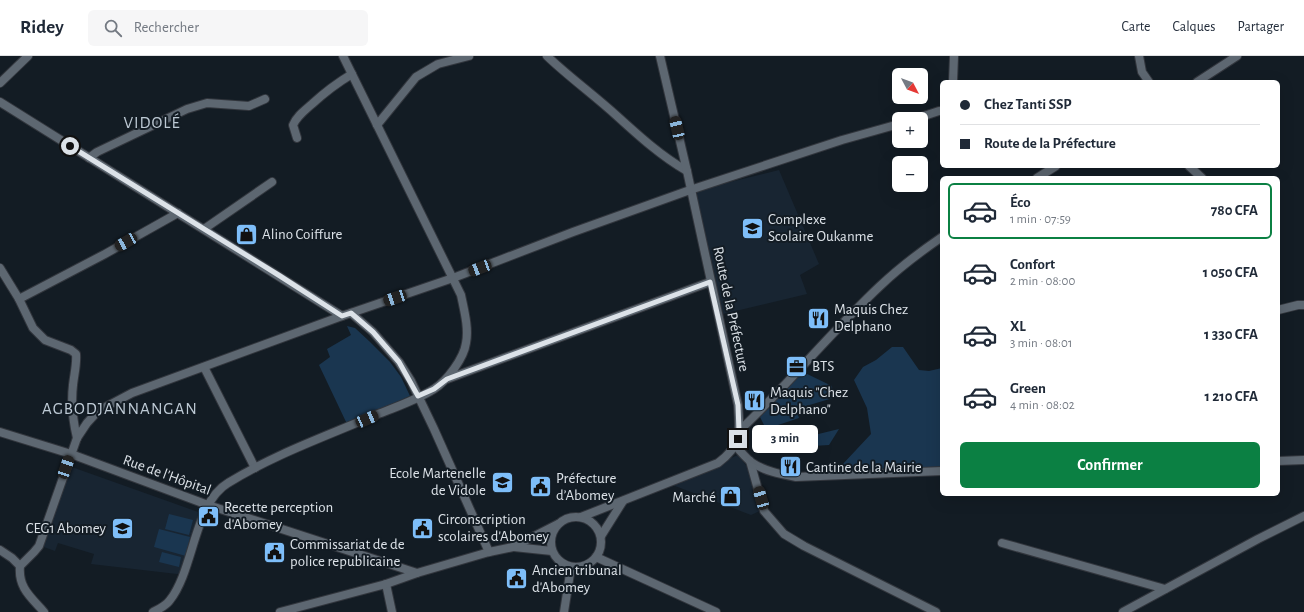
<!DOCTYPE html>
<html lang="fr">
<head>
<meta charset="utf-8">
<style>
	body { margin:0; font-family:"Alegreya Sans",sans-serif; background:#f6f6f7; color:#1f2937; height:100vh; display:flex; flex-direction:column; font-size:15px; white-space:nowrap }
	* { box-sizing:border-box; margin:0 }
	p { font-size:13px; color:#747a83 }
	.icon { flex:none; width:22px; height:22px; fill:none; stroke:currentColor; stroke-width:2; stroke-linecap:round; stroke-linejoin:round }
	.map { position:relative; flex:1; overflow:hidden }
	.drawer { position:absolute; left:940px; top:120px; width:340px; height:320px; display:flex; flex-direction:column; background:#fff; border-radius:6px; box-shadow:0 4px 16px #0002 }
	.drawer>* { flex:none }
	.banner { position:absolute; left:940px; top:24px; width:340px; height:88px; border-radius:6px; box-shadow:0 4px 16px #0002; display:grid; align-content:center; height:88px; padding:0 20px; background:#fff }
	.needle { width:26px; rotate:131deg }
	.fabs { position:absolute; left:892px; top:12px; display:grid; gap:8px }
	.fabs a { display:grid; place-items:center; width:36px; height:36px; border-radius:6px; background:#fff; box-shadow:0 4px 16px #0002; font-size:20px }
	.end { position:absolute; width:18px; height:18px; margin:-9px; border:5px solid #dce2e8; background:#111; box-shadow:0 0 0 2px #111 }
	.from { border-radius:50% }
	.bubble { position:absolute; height:28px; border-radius:6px; background:#fff; box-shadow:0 4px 16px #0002; font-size:13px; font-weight:700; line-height:28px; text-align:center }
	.car { position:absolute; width:12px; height:24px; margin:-12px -6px; border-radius:5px; box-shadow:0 0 3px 1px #0007; background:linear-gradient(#222 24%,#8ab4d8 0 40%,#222 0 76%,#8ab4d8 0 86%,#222 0) }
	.banner b { display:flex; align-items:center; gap:14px; height:38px; font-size:15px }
	.banner b+b { border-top:1px solid #e0e1e3 }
	.banner i { width:10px; height:10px; background:#1f2937 }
	ul { padding:7px 0 0; list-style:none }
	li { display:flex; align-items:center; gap:12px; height:56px; margin:0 8px 6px; padding:0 12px; border:2px solid transparent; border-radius:6px }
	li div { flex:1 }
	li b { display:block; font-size:15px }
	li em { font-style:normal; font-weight:700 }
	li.current { border-color:#0b8043 }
	li>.icon { width:36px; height:36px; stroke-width:1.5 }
	.button { display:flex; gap:8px; margin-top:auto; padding:8px 20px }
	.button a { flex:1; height:46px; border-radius:6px; background:#0b8043; color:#fff; font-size:16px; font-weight:700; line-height:46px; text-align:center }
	header { display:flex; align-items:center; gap:24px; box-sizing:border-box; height:56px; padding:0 20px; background:#fff; border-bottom:1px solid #e0e1e3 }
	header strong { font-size:19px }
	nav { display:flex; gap:22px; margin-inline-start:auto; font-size:14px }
	.search { width:280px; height:36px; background:#f6f6f7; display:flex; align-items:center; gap:10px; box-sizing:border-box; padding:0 14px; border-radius:6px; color:#747a83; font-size:15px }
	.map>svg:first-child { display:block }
	.built { fill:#182532 }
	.green { fill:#1a3650 }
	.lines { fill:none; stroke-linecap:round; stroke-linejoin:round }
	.minor-casing { stroke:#32363d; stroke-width:10 }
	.minor { stroke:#5d6771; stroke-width:8 }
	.route { stroke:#dce2e8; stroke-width:5 }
	.labels { text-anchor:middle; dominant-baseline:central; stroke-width:4; stroke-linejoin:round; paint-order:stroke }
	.poi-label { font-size:15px; fill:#dce2e8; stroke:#131c24; text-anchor:start }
	.street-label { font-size:15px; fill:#dce2e8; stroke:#131c24 }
	.quarter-label { font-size:17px; letter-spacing:1px; fill:#bdc9d4; stroke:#131c24 }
</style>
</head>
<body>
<header>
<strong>Ridey</strong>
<div class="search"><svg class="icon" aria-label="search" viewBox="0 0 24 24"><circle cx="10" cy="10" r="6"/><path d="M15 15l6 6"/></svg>Rechercher</div>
<nav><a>Carte</a><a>Calques</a><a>Partager</a></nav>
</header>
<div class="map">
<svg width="1304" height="556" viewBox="0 0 1304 556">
	<rect width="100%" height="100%" fill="#131c24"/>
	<g class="built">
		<polygon points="779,114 819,208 800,219 807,238 723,258 693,135"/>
		<polygon points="738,399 746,409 762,454 751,459 670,428"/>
		<polygon points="69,410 201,457 181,517 177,518 91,508 94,498 58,487 55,495 41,490"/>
	</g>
	<g class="green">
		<polygon points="347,270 355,272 369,285 390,306 401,321 410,340 347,368 319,309 330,301 327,293 351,279"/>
		<polygon points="892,291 903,291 919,314 929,315 942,312 942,413 840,417 839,414 842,409 871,378 867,352 854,324 863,311 876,304"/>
		<polygon points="803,316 832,330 833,342 796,353 799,362 766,373 760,361"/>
		<polygon points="839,373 829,389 813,390 802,382"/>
		<polygon points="169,458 193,464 189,479 165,473"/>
		<polygon points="159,473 190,481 186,500 154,491"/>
		<polygon points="162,496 181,501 179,511 159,506"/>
	</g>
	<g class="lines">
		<defs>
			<g id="minor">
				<path d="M547,0C569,21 594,39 617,60C639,80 661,100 687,115"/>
				<polyline points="1139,0 1142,16 1149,26"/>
				<polyline points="953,26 954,0"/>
				<polyline points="1197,26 1237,0"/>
				<polyline points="0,27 28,0"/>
				<polyline points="0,46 342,260"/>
				<polyline points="915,63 939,55 942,55"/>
				<polyline points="377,69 416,21 438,8 469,0"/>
				<path d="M297,82L293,69C297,60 304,55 312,48C324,37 337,27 352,18"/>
				<polyline points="89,102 97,96 162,65 187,53 207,47 249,50 265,43"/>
				<polyline points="1189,110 1202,122"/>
				<polyline points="1037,122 1056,110"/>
				<polyline points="204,173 272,126"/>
				<path d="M0,212L19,243L33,272L45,284L71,294L76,298C77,308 74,319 73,329C71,346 73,365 77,382"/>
				<polyline points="19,243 105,198 178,157"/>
				<polyline points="1278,254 1298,249 1304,249"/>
				<polyline points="351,257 373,276 399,306 411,325 434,373 489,496"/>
				<polyline points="204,311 255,412"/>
				<polyline points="447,323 710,226"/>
				<path d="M739,375C788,329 831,276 880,230C899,212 920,196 942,181"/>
				<polyline points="0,376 71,398 208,449 417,517"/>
				<path d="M735,389C740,395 745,401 751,406C764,415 780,418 796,421L942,415"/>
				<polyline points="750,405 764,455 784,478 804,490 936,556"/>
				<polyline points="1278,405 1304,404"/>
				<circle cx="576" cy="486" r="25"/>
				<path d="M581,461L718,407C742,389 740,377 738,349L687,115L660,0"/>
				<polyline points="601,480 623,445"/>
				<polyline points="1002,487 1165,533"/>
				<polyline points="514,491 552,495"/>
				<polyline points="0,494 12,502 20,510"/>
				<polyline points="596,501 716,556"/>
				<polyline points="386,528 392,556"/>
				<path d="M44,556C31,541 18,532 20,510L34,496L39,490L77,382L87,367L98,355L132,337L342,260L453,222L573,176L690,134L842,84L899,68"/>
				<path d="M153,556C159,553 166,550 170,544C194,514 194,447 228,427C273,399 324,381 373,360C393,352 415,345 434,333C447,325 464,302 466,287C469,272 464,254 461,239L343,0"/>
				<polyline points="280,556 386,528 417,517 489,496 513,491 558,468"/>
				<polyline points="564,556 571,511"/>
				<polyline points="1123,556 1258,483 1304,460"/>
			</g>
		</defs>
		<use href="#minor" class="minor-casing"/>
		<use href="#minor" class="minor"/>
	</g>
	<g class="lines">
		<polyline class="route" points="70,90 280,220 342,260 351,257 373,276 399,306 418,340 434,333 447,323 710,226 738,349 739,375 738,383"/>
	</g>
	<defs>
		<symbol id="school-square" viewBox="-11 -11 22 22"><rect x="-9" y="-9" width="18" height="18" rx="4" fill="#7ebef9" stroke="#131c24"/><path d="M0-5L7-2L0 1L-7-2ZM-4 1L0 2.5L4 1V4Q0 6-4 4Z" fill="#111"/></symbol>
		<symbol id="shop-square" viewBox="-11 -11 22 22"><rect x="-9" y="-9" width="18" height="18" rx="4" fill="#7ebef9" stroke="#131c24"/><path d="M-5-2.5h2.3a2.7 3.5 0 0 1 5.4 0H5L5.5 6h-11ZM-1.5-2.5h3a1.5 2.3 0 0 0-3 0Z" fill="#111"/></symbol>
		<symbol id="restaurant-square" viewBox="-11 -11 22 22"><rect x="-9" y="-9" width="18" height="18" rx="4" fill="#7ebef9" stroke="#131c24"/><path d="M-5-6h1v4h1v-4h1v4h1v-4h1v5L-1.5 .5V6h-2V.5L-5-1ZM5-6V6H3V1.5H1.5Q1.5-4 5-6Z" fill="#111"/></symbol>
		<symbol id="office-square" viewBox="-11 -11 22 22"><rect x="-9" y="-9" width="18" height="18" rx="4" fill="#7ebef9" stroke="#131c24"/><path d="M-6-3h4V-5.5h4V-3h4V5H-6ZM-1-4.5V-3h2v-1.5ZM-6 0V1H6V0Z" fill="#111"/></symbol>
		<symbol id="civic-square" viewBox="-11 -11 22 22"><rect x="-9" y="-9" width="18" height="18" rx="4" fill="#7ebef9" stroke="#131c24"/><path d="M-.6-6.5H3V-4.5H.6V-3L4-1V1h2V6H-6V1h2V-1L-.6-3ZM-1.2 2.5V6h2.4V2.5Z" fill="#111"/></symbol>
	</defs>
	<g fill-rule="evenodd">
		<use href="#school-square" x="740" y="160" width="25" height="25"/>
		<use href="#shop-square" x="234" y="166" width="25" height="25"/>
		<use href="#restaurant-square" x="806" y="250" width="25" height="25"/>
		<use href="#office-square" x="784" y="298" width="25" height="25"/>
		<use href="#restaurant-square" x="742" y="332" width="25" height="25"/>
		<use href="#restaurant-square" x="778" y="398" width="25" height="25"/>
		<use href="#school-square" x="490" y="414" width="25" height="25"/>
		<use href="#civic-square" x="528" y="418" width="25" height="25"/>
		<use href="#shop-square" x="718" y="428" width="25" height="25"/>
		<use href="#civic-square" x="196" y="448" width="25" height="25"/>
		<use href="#school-square" x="110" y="460" width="25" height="25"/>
		<use href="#civic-square" x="410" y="460" width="25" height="25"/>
		<use href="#civic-square" x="262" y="484" width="25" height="25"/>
		<use href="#civic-square" x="504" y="510" width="25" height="25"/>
	</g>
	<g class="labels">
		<g class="poi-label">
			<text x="768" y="163">Complexe<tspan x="768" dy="17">Scolaire Oukanme</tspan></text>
			<text x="262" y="178">Alino Coiffure</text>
			<text x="834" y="253">Maquis Chez<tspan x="834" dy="17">Delphano</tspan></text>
			<text x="812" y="310">BTS</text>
			<text x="770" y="336">Maquis "Chez<tspan x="770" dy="17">Delphano"</tspan></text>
			<text x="806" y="411">Cantine de la Mairie</text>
			<text x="486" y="417" text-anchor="end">Ecole Martenelle<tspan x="486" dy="17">de Vidole</tspan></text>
			<text x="556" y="422">Préfecture<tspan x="556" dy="17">d’Abomey</tspan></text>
			<text x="716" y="441" text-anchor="end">Marché</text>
			<text x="224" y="451">Recette perception<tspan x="224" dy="17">d'Abomey</tspan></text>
			<text x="438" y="463">Circonscription<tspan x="438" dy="17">scolaires d'Abomey</tspan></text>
			<text x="106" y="472" text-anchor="end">CEG1 Abomey</text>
			<text x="290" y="488">Commissariat de de<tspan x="290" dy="17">police republicaine</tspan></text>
			<text x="532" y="514">Ancien tribunal<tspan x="532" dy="17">d'Abomey</tspan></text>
		</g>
		<g class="street-label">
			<text transform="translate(731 253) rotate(78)">Route de la Préfecture</text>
			<text transform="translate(167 419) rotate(20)">Rue de l'Hôpital</text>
		</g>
		<g class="quarter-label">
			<text x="152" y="66">VIDOLÉ</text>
			<text x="120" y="352">AGBODJANNANGAN</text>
		</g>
	</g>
</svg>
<div class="fabs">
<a><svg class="needle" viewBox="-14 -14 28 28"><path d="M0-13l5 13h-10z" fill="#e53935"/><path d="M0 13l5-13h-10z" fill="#747a83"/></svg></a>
<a>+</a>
<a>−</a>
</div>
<i class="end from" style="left:70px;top:90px"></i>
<i class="end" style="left:738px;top:383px"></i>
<div class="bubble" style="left:752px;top:369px;width:66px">3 min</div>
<i class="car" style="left:677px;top:72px;rotate:347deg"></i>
<i class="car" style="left:126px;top:186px;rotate:241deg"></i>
<i class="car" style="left:480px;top:212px;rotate:249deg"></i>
<i class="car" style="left:395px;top:242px;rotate:251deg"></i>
<i class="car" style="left:367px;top:363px;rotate:67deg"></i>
<i class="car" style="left:66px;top:411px;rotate:19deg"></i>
<i class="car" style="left:761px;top:442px;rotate:344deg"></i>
<div class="banner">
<b><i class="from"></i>Chez Tanti SSP</b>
<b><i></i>Route de la Préfecture</b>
</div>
<section class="drawer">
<ul>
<li class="current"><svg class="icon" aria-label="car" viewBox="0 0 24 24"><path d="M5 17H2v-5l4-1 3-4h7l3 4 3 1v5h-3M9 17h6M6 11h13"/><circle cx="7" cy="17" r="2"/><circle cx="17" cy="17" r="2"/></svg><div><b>Éco</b><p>1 min · 07:59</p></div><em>780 CFA</em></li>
<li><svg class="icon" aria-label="car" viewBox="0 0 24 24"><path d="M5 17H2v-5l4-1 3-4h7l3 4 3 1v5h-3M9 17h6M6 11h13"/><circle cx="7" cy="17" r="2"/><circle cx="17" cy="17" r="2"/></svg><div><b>Confort</b><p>2 min · 08:00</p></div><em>1 050 CFA</em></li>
<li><svg class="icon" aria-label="car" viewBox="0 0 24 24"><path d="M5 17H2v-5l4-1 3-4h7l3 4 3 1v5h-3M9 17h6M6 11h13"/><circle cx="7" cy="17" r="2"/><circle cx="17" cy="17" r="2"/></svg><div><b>XL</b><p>3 min · 08:01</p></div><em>1 330 CFA</em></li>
<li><svg class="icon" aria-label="car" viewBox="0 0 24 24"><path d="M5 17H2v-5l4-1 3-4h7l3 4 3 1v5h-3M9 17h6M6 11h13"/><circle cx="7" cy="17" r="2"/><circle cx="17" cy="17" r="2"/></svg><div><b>Green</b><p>4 min · 08:02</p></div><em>1 210 CFA</em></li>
</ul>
<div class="button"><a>Confirmer</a></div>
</section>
</div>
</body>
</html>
